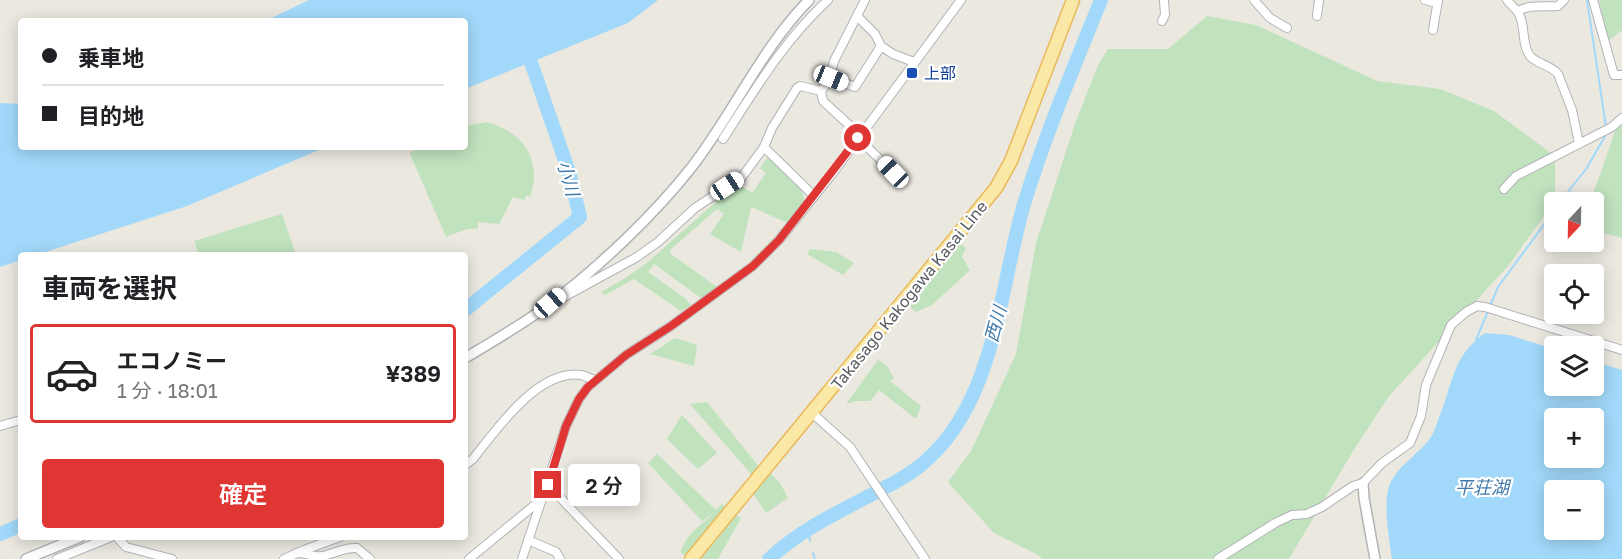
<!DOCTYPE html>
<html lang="ja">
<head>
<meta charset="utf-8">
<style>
	body { margin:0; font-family:"Golos Text","Noto Sans JP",sans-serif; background:#f2f2f2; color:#202124; height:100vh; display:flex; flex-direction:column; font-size:22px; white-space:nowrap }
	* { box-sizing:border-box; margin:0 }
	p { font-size:20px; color:#757577 }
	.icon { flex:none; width:33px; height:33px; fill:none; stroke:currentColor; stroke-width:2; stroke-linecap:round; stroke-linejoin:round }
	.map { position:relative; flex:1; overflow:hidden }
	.sheet { position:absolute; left:18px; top:252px; width:450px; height:288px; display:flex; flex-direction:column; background:#fff; border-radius:6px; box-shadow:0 3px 15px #0003 }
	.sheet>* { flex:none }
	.top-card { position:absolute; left:18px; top:18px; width:450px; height:132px; border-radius:6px; box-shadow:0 3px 15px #0003; display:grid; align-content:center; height:132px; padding:0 24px; background:#fff }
	.needle { width:39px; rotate:202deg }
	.tools { position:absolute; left:1544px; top:192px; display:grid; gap:12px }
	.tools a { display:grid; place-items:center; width:60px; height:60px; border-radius:6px; background:#fff; box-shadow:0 3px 15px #0003; font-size:30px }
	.end { position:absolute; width:27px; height:27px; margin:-14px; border:8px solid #df3633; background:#fff; box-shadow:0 0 0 3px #fff }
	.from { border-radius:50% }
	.bubble { position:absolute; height:42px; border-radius:6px; background:#fff; box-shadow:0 3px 15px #0003; font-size:20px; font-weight:600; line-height:42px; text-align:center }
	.car { position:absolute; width:18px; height:36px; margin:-18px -9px; border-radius:8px; box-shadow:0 0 4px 2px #0007; background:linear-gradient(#fff 24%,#345 0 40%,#fff 0 76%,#345 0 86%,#fff 0) }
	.top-card b { display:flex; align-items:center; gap:21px; height:57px; font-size:22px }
	.top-card b+b { border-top:2px solid #e0e0e0 }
	.top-card i { width:15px; height:15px; background:#202124 }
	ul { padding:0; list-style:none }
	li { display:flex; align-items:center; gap:18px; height:99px; margin:0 12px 9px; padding:0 12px; border:3px solid #e0e0e0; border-radius:6px }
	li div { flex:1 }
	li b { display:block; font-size:22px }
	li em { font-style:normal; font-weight:600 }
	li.on { border-color:#df3633 }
	li>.icon { width:54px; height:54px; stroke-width:1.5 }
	h2 { padding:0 24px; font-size:27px; line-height:72px }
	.cta { display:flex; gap:12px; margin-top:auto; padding:12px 24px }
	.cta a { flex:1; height:69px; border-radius:6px; background:#df3633; color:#fff; font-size:24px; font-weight:600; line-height:69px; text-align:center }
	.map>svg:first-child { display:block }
	.green { fill:#c0e2bd }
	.water { fill:#a2d9fa; fill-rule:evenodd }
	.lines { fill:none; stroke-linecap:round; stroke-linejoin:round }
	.stream { stroke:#a2d9fa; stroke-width:2 }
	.river { stroke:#a2d9fa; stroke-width:14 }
	.minor-casing { stroke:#b1b4b7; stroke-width:10 }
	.tertiary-casing { stroke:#b1b4b7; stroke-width:12 }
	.primary-casing { stroke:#e9b95c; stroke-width:15 }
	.minor { stroke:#fff; stroke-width:8 }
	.tertiary { stroke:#fff; stroke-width:9 }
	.primary { stroke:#fae8a6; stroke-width:12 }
	.route { stroke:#df3633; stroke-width:8 }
	.transit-dot { fill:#1a4fb4; stroke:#fff; stroke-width:2 }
	.labels { text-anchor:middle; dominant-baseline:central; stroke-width:4.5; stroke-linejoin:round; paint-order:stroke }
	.transit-label { font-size:16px; fill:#164399; stroke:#fff; text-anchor:start }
	.street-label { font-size:16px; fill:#595d61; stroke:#fff }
	.water-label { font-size:18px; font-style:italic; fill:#427aaa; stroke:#fff }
</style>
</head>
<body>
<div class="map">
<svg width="1622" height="559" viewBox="0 0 1622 559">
	<rect width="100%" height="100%" fill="#ebe8e0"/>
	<g class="green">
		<polygon points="1599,0 1622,0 1622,30 1608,41"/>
		<polygon points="1207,16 1256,25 1377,81 1440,89 1494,111 1555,156 1555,201 1508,266 1389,396 1353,451 1289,559 1043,559 1036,554 994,533 948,482 971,451 1016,354 1036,243 1075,124 1098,65 1108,49 1168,49"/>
		<path d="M487,122C523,132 543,160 530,197L527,195L524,200L513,197L499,224L478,222V228L464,230L446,237L410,154L411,152L421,147H465V126Z"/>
		<polygon points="1622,125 1622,238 1593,230 1592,197 1616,129"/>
		<path d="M768,157C777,164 805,187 804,200C804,207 793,217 788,223L751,207L741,252L710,234L724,214L717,209L670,250L671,254L717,287L701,298L654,264L648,272L685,298L691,305L681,311L634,279L605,295L601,292L627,277L648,262L737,183L752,193L766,173L760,168Z"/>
		<polygon points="282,214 296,255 199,255 194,241"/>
		<polygon points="959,243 966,248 962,257 970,270 932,305 916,312 909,306"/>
		<polygon points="810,249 836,252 854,263 843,275 807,254"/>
		<polygon points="675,338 697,345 694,366 650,354"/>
		<polygon points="878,360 887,366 894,378 890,381 921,406 916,419 879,390 870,401 856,401 846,404"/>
		<polygon points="707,402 759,467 752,475 690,404"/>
		<polygon points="682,415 717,453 698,469 667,439"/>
		<path d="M657,454L716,510L722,504L727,508L686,557L680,552C690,530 696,530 713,514L702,521L648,463Z"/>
		<polygon points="769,472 780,483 788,498 766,513 752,492"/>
		<polygon points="736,515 741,518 718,559 701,559"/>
	</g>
	<g class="water">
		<polygon points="309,0 658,0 628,23 465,89 465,21 265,21"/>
		<polygon points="0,103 21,104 21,147 326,147 187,206 36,255 21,255 21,260 0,267"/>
		<path d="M1485,333L1509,335L1554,349V386H1593V361L1622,370V559H1392C1389,540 1384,509 1388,490C1393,468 1419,455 1431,437C1434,432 1436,426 1438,420C1453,385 1451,357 1485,333ZM1554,418H1593V458H1554ZM1554,490H1593V530H1554Z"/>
	</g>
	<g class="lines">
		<g class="stream">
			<polyline points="1587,0 1606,127"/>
			<polyline points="1560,202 1586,169 1607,133"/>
			<polyline points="1476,340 1498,287 1554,211"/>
			<polyline points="809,529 810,541"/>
			<polyline points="813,553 815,559"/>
		</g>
		<g class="river">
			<polyline points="465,310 580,217 569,172 525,45"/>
			<polyline points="0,534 21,525"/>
			<path d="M769,559C798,532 834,514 869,496C890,485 913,474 930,457C996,395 1000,286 1024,204C1045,135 1074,67 1101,0"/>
		</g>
		<defs>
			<g id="minor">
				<polyline points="1254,0 1270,18 1287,28"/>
				<polyline points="1425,0 1437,3"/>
				<path d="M1507,0C1510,5 1517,9 1519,14C1526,27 1521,44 1530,56C1537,64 1551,65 1558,74L1572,110L1579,143"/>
				<polyline points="1593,0 1614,75 1622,75"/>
				<path d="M1518,11C1530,4 1545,7 1558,6L1564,0"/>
				<polyline points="1317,16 1319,0"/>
				<polyline points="858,17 875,34 881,46 893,54 914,62"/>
				<polyline points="1162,21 1165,15 1164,0"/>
				<polyline points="1433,30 1438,0"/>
				<polyline points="831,78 855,87 881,46"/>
				<polyline points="821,91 823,101 860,135"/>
				<polyline points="858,138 893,172"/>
				<path d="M723,139C754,91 785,39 828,0"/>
				<polyline points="764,147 813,195"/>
				<polyline points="1504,189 1516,176 1612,127 1622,118"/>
				<polyline points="562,298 637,257 658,242 695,208 742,177 764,147 772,128 797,88 800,86 821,91 829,81 834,61 865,0"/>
				<polyline points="812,413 850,447 925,559"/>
				<polyline points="0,426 21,420"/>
				<path d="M465,465L473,459C496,430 538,369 581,375C586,376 591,379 595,380"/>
				<polyline points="548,485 619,559"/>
				<polyline points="117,537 126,547 172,559"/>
				<polyline points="528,540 556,552 560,559"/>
				<path d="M297,553C305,553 314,557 322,556C334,554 344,547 357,548L370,559"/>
				<polyline points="57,559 111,537"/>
				<polyline points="284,559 304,550 340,537"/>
				<polyline points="469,559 542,499"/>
				<polyline points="522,559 566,426 579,399 588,387 626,355 671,326 753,266 779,240 832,174 961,0"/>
				<polyline points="1218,559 1275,523 1292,515 1307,514 1322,507 1353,486 1363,483 1382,463 1410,443 1421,416 1426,385 1451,325 1466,312 1477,306 1485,307 1622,350"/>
			</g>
			<g id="tertiary">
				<path d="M465,358C494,341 523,324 550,304C598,268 654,215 691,168C733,114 761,49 809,0"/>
				<polyline points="1363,483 1364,498 1375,559"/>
				<polyline points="26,559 80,537"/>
			</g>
			<polyline id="primary" points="691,559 996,188 1011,161 1073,0"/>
		</defs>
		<use href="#minor" class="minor-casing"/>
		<use href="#tertiary" class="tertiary-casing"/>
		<use href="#primary" class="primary-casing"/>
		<use href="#minor" class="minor"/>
		<use href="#tertiary" class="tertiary"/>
		<use href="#primary" class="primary"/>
	</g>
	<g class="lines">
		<polyline class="route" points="548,485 566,426 579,399 588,387 626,355 671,326 753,266 779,240 858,138"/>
	</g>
	<rect class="transit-dot" x="906" y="67" width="12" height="12" rx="3"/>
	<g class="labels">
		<g class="transit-label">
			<text x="924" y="73">上部</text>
		</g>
		<g class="street-label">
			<text transform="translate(909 295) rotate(-51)">Takasago Kakogawa Kasai Line</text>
		</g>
		<g class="water-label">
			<text transform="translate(569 178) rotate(74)">小川</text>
			<text transform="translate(995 324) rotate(-75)">西川</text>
			<text x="1482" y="487">平荘湖</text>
		</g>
	</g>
</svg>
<div class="tools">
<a><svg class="needle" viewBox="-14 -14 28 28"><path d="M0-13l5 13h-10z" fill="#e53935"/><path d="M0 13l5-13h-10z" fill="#757577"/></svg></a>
<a><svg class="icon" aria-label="locate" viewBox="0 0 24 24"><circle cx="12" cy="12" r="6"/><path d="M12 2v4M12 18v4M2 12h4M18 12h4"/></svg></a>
<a><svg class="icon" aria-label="layers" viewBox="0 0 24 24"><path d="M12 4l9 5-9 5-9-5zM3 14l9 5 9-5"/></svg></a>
<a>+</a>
<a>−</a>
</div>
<i class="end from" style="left:858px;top:138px"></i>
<i class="end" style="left:548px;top:485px"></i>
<div class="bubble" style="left:568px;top:464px;width:72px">2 分</div>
<i class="car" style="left:831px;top:78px;rotate:112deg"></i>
<i class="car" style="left:893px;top:172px;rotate:316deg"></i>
<i class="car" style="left:727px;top:186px;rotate:57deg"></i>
<i class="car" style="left:550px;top:303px;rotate:49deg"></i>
<div class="top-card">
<b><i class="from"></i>乗車地</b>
<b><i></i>目的地</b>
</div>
<section class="sheet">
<h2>車両を選択</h2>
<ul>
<li class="on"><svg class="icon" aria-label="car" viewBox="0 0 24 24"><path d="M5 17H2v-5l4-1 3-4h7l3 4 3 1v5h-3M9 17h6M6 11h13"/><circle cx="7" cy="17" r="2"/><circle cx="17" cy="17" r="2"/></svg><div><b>エコノミー</b><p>1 分 · 18:01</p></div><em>¥389</em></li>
</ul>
<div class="cta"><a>確定</a></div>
</section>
</div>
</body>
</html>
